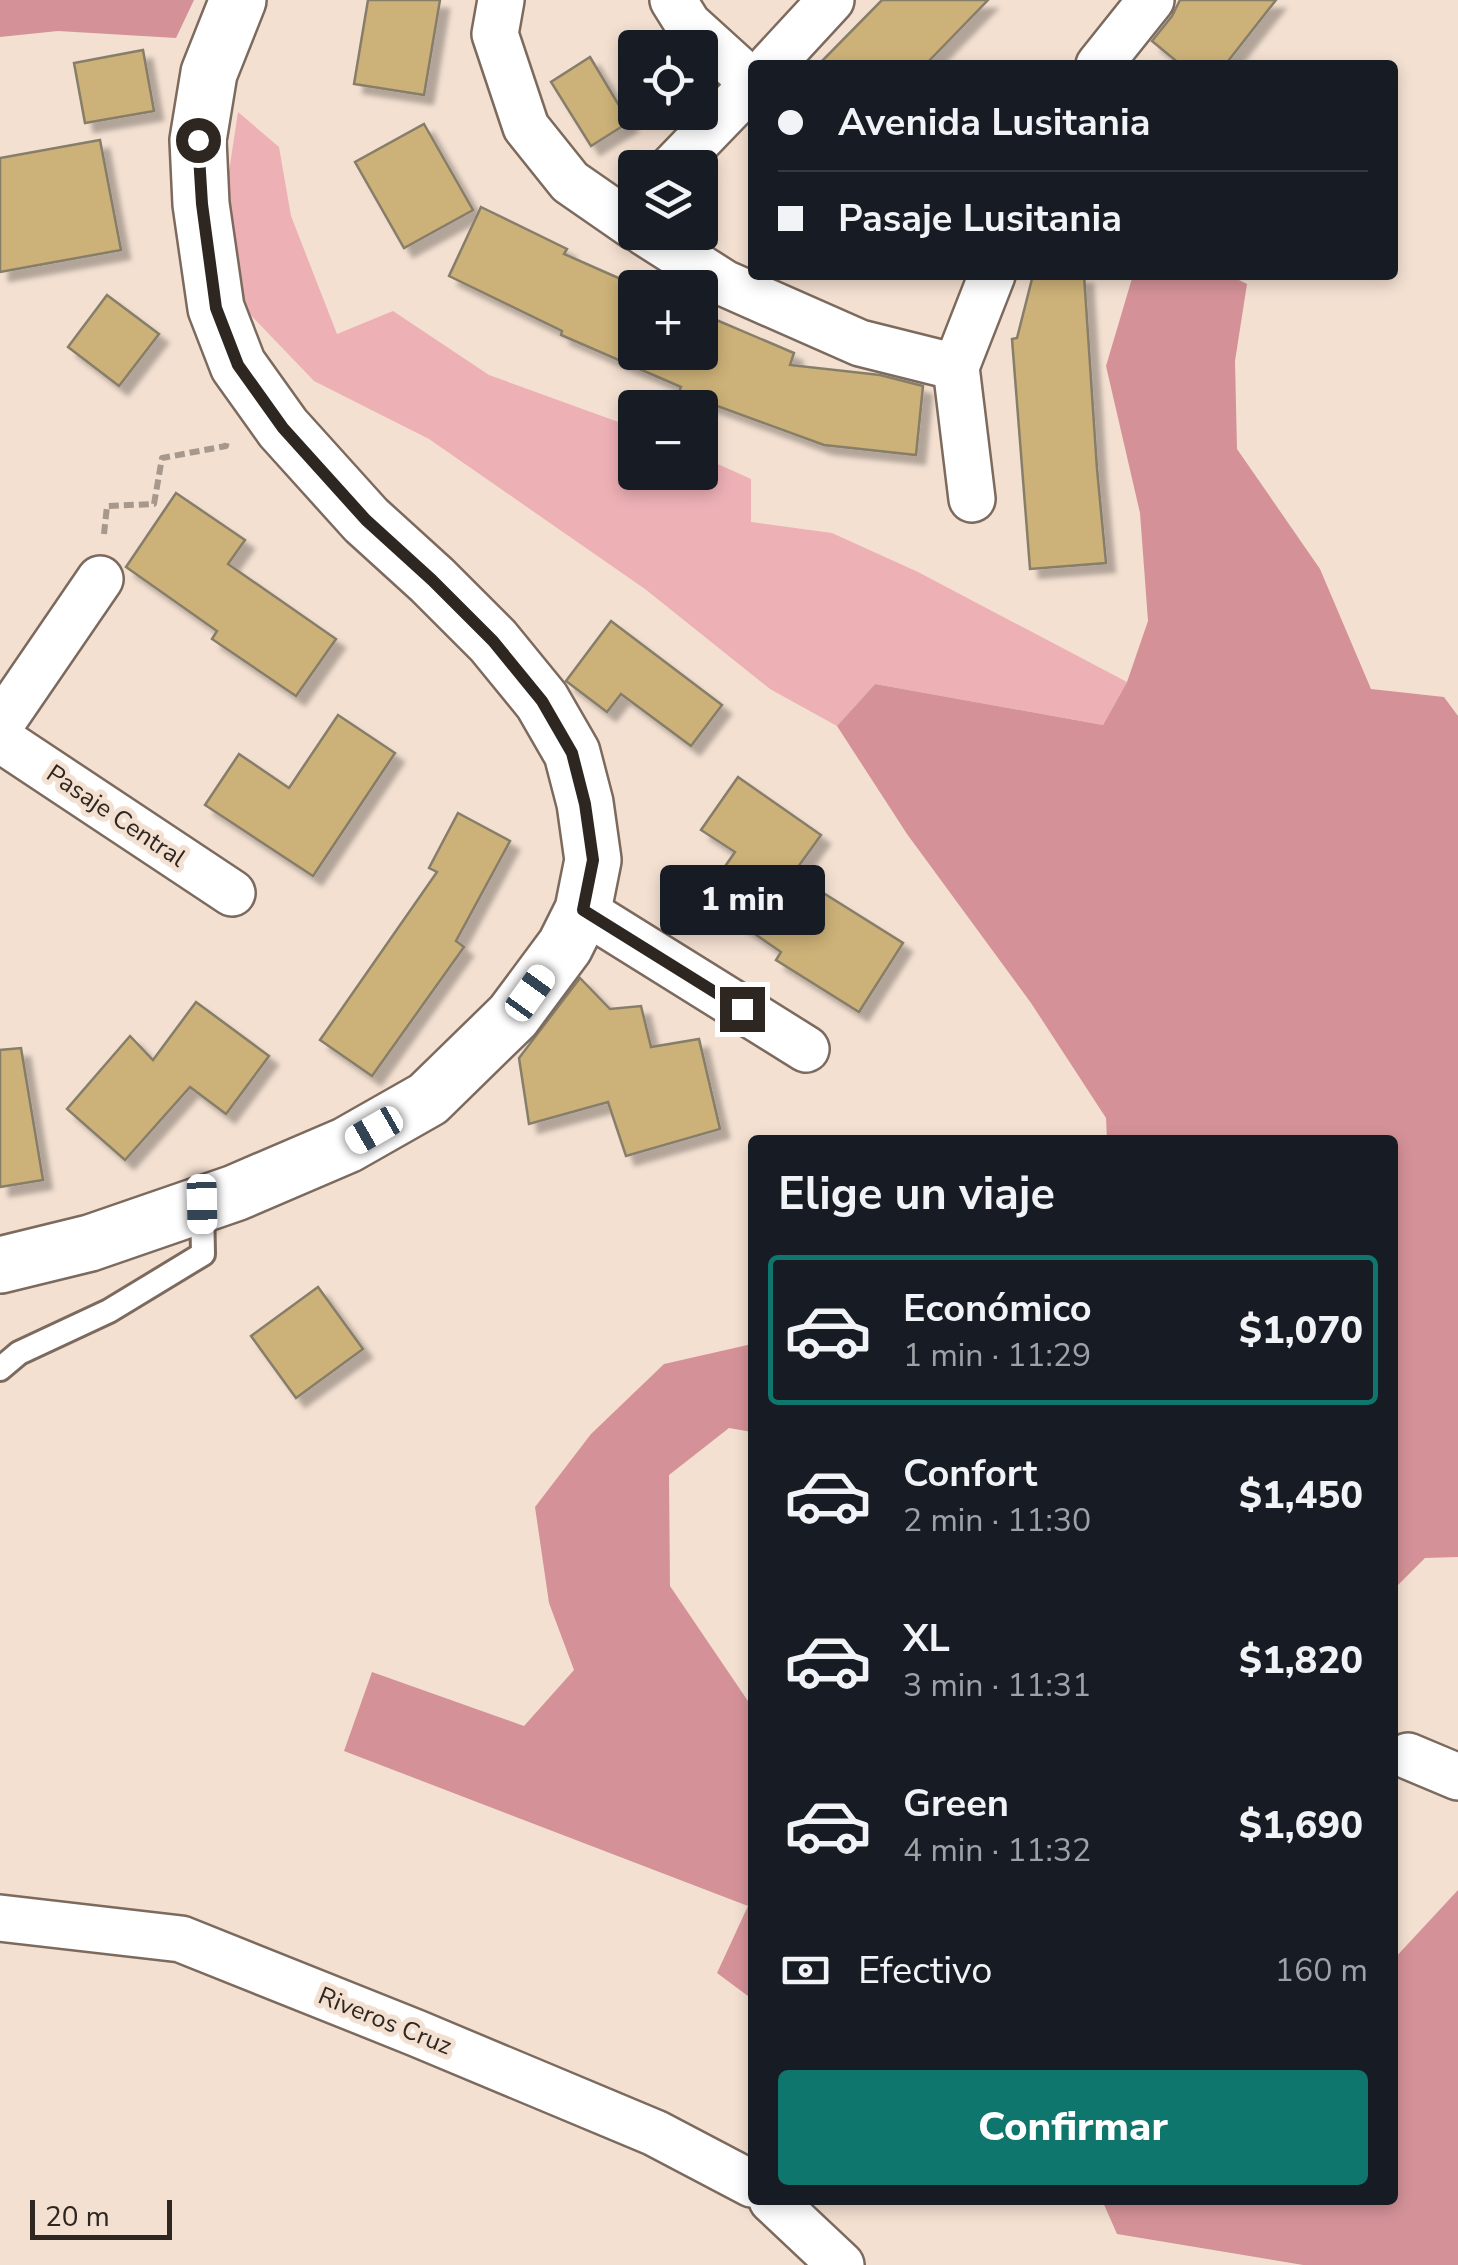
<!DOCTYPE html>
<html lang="es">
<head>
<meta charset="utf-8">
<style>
	body { margin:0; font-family:"Nunito Sans",sans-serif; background:#242831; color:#f1f3f6; height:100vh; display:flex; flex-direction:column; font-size:38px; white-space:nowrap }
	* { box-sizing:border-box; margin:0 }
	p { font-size:32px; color:#9ea1a6 }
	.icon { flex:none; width:55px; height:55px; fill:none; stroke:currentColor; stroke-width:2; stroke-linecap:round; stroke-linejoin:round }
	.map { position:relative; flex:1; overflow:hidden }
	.drawer { position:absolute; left:748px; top:1135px; width:650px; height:1070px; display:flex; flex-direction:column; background:#171b24; border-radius:10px; box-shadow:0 5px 15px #0003 }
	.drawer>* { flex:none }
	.hud { position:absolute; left:748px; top:60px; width:650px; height:220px; border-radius:10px; box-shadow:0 5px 15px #0003; display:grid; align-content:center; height:220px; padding:0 30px; background:#171b24 }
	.buttons { position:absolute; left:618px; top:30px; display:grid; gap:20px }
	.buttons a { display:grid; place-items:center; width:100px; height:100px; border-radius:10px; background:#171b24; box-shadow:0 5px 15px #0003; font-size:50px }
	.scale { position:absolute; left:30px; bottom:25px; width:142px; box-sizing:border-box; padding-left:10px; border:5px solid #2e2721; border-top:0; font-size:28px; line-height:35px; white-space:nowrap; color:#2e2721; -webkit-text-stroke:8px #f3e0d1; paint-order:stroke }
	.end { position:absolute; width:45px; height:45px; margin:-22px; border:12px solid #2e2721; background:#fff; box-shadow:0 0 0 5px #fff }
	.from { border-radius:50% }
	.bubble { position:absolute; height:70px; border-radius:10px; background:#171b24; box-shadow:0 5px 15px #0003; font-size:32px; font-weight:800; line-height:70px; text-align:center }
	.car { position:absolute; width:30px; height:60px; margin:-30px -15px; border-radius:12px; box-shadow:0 0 8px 2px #0007; background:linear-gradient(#fff 24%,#345 0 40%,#fff 0 76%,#345 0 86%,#fff 0) }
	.hud b { display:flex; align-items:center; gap:35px; height:95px; font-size:38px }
	.hud b+b { border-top:2px solid #363941 }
	.hud i { width:25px; height:25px; background:#f1f3f6 }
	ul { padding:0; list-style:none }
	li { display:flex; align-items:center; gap:30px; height:150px; margin:0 20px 15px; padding:0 10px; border:5px solid transparent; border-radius:10px }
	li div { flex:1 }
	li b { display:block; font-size:38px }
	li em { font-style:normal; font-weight:800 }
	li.current { border-color:#0f766e }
	li>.icon { width:90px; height:90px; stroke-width:1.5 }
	h2 { padding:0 30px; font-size:45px; line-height:120px }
	.pay { display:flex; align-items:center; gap:25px; height:110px; padding:0 30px; font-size:38px }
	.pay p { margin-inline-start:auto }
	.action { display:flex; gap:20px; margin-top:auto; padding:20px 30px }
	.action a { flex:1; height:115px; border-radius:10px; background:#0f766e; color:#fff; font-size:40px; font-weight:800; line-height:115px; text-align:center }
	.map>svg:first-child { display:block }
	.green { fill:#edb0b5 }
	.forest { fill:#d49298 }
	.building { fill:#ccb178; stroke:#877e6b; stroke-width:2.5; filter:url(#shadow) }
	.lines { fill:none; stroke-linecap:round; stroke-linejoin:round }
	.service-casing { stroke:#7b6a5d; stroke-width:28 }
	.minor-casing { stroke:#7b6a5d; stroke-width:50 }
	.tertiary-casing { stroke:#7b6a5d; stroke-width:60 }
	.path { stroke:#a6988c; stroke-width:6; stroke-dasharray:10 5; stroke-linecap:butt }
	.service { stroke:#fff; stroke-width:22 }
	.minor { stroke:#fff; stroke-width:45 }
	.tertiary { stroke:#fff; stroke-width:55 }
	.route { stroke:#2e2721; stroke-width:12 }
	.labels { text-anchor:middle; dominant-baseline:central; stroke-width:10; stroke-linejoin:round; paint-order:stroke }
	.street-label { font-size:25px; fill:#2e2721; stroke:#f3e0d1 }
</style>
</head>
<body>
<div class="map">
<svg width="1458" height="2265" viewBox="0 0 1458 2265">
	<defs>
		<filter id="shadow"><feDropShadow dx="9" dy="9" stdDeviation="2.5" flood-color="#0004"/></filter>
	</defs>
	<rect width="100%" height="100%" fill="#f3e0d1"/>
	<polygon class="green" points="238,112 279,147 291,216 337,334 393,311 489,375 635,428 635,472 700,472 700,456 751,479 751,522 832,533 918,572 1127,682 1103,725 875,684 837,726 770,689 645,589 429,439 314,381 245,309 223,211"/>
	<g class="forest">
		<polygon points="0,0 194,0 176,38 58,31 0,37"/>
		<polygon points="1133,275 1229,275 1247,284 1235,361 1237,449 1320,569 1371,689 1444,697 1458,716 1458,1557 1425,1558 1393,1590 1392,1140 1107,1140 1106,1118 1031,1003 907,834 837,726 875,684 1103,725 1127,682 1148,621 1140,513 1106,366"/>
		<polygon points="752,1344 752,1432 729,1428 669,1475 670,1586 752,1707 752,1999 717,1973 748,1906 344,1751 372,1672 524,1726 574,1670 549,1603 535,1507 591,1434 664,1364"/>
		<polygon points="1458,1890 1458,2265 1303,2265 1117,2234 1102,2200 1392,2200 1393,1960"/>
	</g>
	<g class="building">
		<polygon points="368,0 440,0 424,95 354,84"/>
		<polygon points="882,0 988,0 925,65 818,65"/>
		<polygon points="1180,0 1276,0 1225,65 1181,65 1152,41 1172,16"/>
		<polygon points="143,50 154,111 85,123 74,63"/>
		<polygon points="590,57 629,122 591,146 551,82"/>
		<polygon points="424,124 473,210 404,248 355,162"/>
		<polygon points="100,140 121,250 0,272 0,158"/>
		<polygon points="481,207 567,249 564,254 641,288 635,288 635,352 700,352 700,313 794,353 790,365 880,375 923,386 916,455 824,445 679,392 681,387 561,335 562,331 449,276"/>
		<polygon points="1033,275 1084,275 1097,469 1106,563 1030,569 1012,339 1017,338"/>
		<polygon points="107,295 159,334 119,386 68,347"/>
		<polygon points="176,493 245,540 228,564 336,639 296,696 212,639 217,631 126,567"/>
		<polygon points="611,621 722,705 691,746 621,694 607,712 566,681"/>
		<polygon points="338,715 395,753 313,876 205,805 239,754 289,788"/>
		<polygon points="738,777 821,835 793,874 903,943 859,1012 776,960 781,952 703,898 735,852 701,830"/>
		<polygon points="458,813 510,841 456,941 464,947 372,1076 320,1040 437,872 429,868"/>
		<polygon points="580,978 610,1009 641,1006 651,1047 699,1039 720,1129 626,1156 608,1102 529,1124 519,1058"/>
		<polygon points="196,1002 269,1056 226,1114 190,1087 125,1160 67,1109 130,1036 153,1060"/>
		<polygon points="21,1048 43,1180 0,1187 0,1050"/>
		<polygon points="318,1287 363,1349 296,1398 251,1336"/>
	</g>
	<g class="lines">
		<defs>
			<polyline id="service" points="0,1369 19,1353 109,1311 203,1254 202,1204"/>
			<g id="minor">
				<polyline points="501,0 495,34 526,127 570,182 635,227"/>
				<polyline points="673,0 688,24 752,82"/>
				<polyline points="771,65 831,0"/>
				<polyline points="1099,65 1151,0"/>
				<polyline points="672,168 752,85"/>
				<polyline points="644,232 724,283 860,343 956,367"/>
				<polyline points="972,499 956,367 992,275"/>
				<polyline points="0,725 100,579"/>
				<polyline points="0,739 232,893"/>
				<polyline points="583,910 806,1049"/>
				<polyline points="1408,1756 1458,1777"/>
				<polyline points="0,1918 181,1939 416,2033 655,2133 752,2184"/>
				<polyline points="772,2200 841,2265"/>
			</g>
			<polyline id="tertiary" points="0,1265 90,1243 235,1193 347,1145 428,1099 513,1016 565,946 583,910 593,860 585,803 572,753 542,701 493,641 432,580 366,520 283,428 238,365 216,308 201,204 198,140 209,73 238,0"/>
		</defs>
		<use href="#service" class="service-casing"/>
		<use href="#minor" class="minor-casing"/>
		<use href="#tertiary" class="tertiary-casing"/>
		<polyline class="path" points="104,534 107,506 154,504 162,458 226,446 227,441"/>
		<use href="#service" class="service"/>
		<use href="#minor" class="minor"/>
		<use href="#tertiary" class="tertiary"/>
	</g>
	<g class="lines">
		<polyline class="route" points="198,140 202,204 216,308 238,365 283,428 366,520 432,580 493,641 542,701 572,753 585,804 593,860 583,910 742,1009"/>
	</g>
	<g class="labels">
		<g class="street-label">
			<text transform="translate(116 816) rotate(34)">Pasaje Central</text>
			<text transform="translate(385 2021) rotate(22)">Riveros Cruz</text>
		</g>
	</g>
</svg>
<div class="buttons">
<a><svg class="icon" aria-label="locate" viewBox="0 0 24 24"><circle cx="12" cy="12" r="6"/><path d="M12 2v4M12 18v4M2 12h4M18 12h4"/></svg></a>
<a><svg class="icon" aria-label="layers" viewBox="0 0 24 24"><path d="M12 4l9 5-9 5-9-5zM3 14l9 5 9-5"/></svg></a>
<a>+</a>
<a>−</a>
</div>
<div class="scale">20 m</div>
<i class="end from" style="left:198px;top:140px"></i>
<i class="end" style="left:742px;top:1009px"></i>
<div class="bubble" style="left:660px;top:865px;width:165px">1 min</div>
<i class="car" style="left:530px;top:993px;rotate:36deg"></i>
<i class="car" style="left:374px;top:1130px;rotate:240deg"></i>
<i class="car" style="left:202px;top:1204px;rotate:179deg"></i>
<div class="hud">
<b><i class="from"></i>Avenida Lusitania</b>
<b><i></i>Pasaje Lusitania</b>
</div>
<section class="drawer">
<h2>Elige un viaje</h2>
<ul>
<li class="current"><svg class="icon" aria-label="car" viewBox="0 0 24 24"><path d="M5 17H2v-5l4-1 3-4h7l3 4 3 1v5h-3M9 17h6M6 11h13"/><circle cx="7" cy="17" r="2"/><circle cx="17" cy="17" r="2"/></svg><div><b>Económico</b><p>1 min · 11:29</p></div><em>$1,070</em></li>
<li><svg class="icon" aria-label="car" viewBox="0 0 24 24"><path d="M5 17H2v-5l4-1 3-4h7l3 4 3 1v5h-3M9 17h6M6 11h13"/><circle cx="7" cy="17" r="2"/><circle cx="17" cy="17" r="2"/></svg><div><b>Confort</b><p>2 min · 11:30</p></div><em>$1,450</em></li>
<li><svg class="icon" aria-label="car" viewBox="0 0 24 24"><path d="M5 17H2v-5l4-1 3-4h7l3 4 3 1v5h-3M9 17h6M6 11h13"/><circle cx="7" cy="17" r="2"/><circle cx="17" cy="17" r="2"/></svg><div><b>XL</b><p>3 min · 11:31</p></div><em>$1,820</em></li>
<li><svg class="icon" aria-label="car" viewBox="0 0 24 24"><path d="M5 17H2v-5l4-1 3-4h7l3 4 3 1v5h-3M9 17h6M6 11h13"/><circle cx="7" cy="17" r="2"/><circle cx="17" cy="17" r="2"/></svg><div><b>Green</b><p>4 min · 11:32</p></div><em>$1,690</em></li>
</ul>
<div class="pay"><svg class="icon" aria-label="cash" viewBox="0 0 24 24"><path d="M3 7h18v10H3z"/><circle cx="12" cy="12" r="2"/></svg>Efectivo<p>160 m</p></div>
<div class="action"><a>Confirmar</a></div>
</section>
</div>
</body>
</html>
